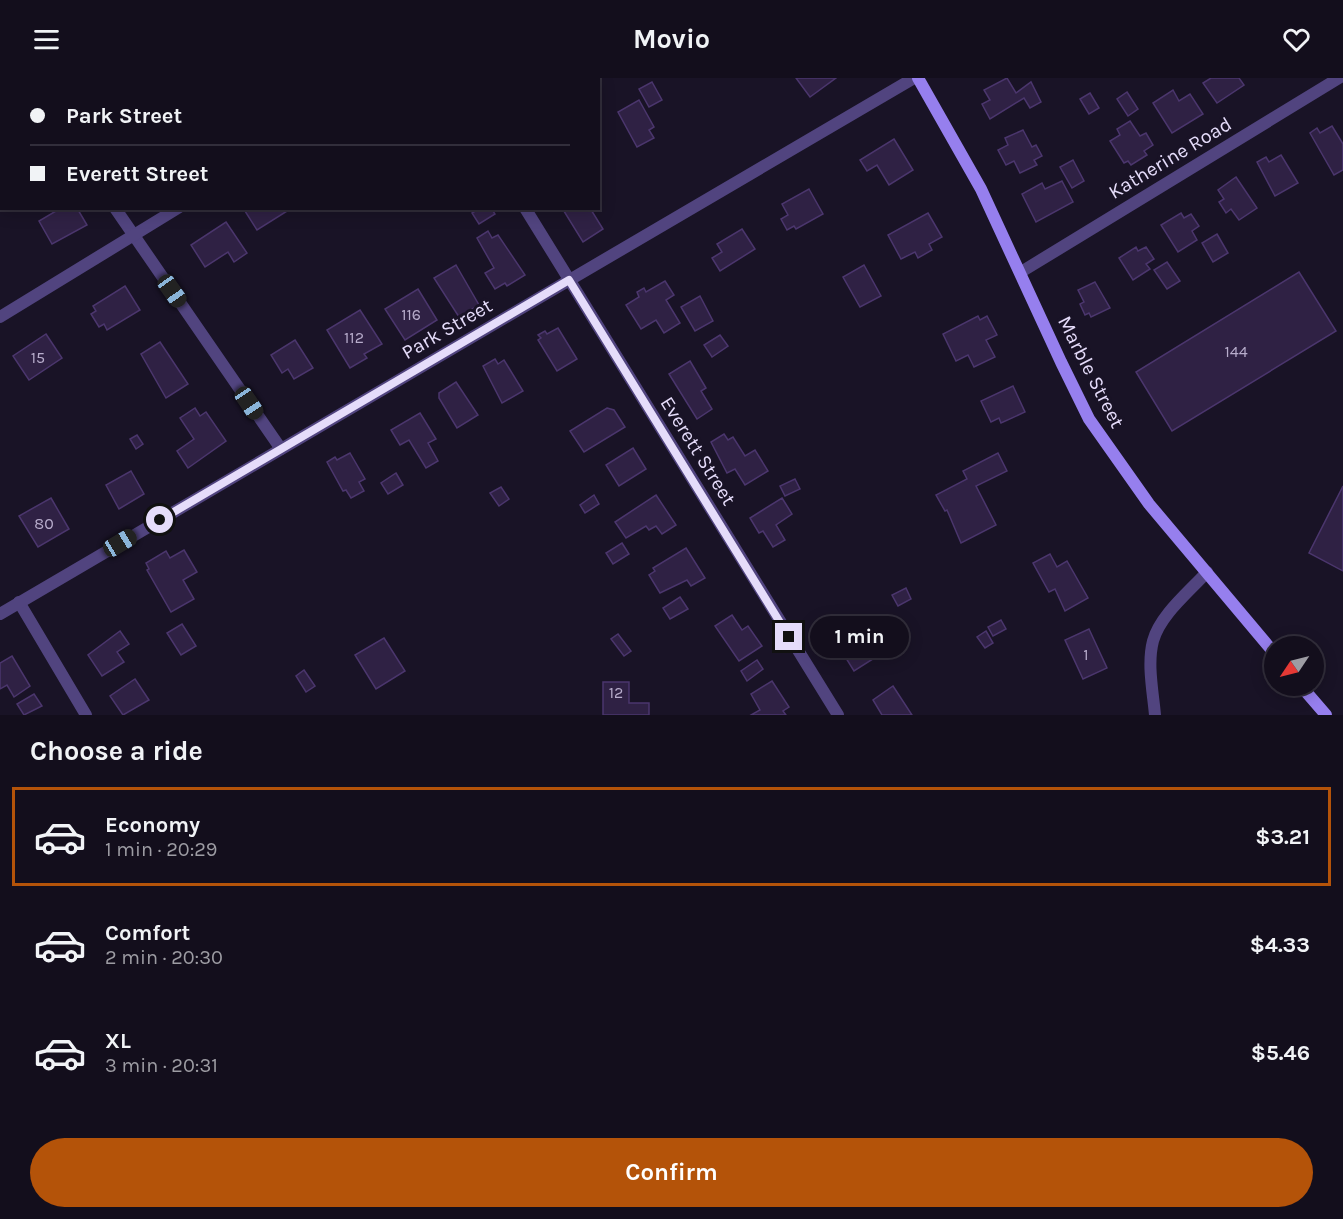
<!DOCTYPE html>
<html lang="en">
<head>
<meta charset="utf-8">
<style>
	body { margin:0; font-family:Karla,sans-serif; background:#201c29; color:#f1f3f6; height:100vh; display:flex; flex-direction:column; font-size:22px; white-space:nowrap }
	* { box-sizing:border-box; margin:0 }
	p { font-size:20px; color:#9d9ca3 }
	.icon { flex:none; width:33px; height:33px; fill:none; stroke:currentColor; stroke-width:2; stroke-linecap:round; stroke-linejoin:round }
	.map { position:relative; height:637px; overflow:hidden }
	.side { display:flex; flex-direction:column; background:#130e1c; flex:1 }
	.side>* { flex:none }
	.guide { position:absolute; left:0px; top:0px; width:600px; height:132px; box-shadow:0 3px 15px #0003,0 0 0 2px #322e3b; display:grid; align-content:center; height:132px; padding:0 30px; background:#130e1c }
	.needle { width:39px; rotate:235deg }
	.tools { position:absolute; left:1264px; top:558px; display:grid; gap:12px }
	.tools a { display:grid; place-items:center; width:60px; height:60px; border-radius:50%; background:#130e1c; box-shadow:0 3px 15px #0003,0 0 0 2px #322e3b; font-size:30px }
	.end { position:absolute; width:27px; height:27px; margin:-14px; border:8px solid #e5dcfa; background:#111; box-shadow:0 0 0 3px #111 }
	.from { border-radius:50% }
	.bubble { position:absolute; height:42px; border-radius:21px; background:#130e1c; box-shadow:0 3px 15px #0003,0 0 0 2px #322e3b; font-size:20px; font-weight:700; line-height:42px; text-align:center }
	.car { position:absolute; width:18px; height:36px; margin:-18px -9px; border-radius:8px; box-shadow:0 0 4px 2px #0007; background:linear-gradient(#222 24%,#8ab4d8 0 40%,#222 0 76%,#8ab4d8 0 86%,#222 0) }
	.guide b { display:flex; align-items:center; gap:21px; height:57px; font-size:22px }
	.guide b+b { border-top:2px solid #322e3b }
	.guide i { width:15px; height:15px; background:#f1f3f6 }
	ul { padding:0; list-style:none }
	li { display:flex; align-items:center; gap:18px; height:99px; margin:0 12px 9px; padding:0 18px; border:3px solid transparent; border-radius:0px }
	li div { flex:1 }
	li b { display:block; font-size:22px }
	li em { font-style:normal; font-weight:700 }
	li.selected { border-color:#b45309 }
	li>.icon { width:54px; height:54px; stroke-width:1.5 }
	h2 { padding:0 30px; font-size:27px; line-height:72px }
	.cta { display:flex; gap:12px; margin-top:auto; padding:12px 30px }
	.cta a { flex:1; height:69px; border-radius:36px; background:#b45309; color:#fff; font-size:24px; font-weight:700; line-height:69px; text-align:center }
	header { display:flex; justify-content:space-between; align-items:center; height:78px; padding:0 30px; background:#130e1c; font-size:27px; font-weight:700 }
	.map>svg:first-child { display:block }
	.building { fill:#2f2144; stroke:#4b366d; stroke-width:1.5 }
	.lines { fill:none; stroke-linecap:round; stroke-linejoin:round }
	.minor { stroke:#51447f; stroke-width:12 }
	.secondary { stroke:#967fee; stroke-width:12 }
	.route { stroke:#e5dcfa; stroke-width:8 }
	.labels { text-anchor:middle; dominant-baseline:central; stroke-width:6; stroke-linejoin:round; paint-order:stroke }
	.number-label { font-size:16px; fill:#b8adcc }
	.street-label { font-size:20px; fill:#e5dcfa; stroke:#191326 }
</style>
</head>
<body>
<header><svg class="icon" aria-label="menu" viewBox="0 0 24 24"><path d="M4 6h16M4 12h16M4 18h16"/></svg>Movio<svg class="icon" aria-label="heart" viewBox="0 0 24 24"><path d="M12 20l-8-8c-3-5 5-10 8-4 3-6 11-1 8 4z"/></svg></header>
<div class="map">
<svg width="1343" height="637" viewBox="0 0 1343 637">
	<rect width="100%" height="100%" fill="#191326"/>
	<g class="building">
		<polygon points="796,0 836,0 810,19"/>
		<polygon points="1007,0 1016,15 1031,4 1041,24 1030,30 1024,20 990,41 982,26 990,22 984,12"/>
		<polygon points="1211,0 1239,0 1244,7 1217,25 1203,5"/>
		<polygon points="652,4 662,22 649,29 639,11"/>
		<polygon points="1173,12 1179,23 1190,16 1203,36 1172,55 1153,25"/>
		<polygon points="1127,14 1138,31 1128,38 1117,21"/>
		<polygon points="1090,15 1099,30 1089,36 1080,21"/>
		<polygon points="639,22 654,49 649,52 654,60 637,69 618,34"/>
		<polygon points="1130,43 1140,58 1146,55 1153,67 1144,73 1147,77 1131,87 1128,83 1124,85 1110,63 1120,57 1117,51"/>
		<polygon points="1332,48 1343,66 1343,92 1334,97 1310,55 1317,50 1320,55"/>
		<polygon points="1023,52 1032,69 1036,67 1042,78 1034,82 1037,87 1020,95 1014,83 1006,87 998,72 1008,67 1005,60"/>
		<polygon points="894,61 913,92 889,107 877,87 867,93 860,82"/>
		<polygon points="1281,77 1298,105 1275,118 1257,84 1266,79 1269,84"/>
		<polygon points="1073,82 1084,103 1072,110 1060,89"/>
		<polygon points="1236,99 1257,130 1239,142 1231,131 1226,135 1219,124 1224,121 1218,112"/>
		<polygon points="1062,103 1073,124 1036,144 1022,116 1042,105 1045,111"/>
		<polygon points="809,111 823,136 796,151 794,148 787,152 781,141 788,137 782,126"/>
		<polygon points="61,130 77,130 87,147 52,166 39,143"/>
		<polygon points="243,130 292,130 257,152"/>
		<polygon points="480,130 491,130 495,136 479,146 472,135"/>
		<polygon points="562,130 590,130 603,151 583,164"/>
		<polygon points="928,135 942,159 929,166 932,172 918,180 915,174 901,181 888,157"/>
		<polygon points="1181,135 1184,140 1191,136 1199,148 1192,153 1197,162 1178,174 1161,147"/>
		<polygon points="226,144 247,175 234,184 228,174 205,189 191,167"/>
		<polygon points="742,151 755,171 720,193 712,180 722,174 717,166"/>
		<polygon points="488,153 492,160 498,157 525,197 507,208 505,205 495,211 485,195 494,190 477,160"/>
		<polygon points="1217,156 1228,175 1213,184 1202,165"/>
		<polygon points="1136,169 1138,173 1146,169 1154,181 1146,186 1150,191 1133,202 1119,180"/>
		<polygon points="1167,184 1180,203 1167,211 1154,192"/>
		<polygon points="456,187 479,227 459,239 434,200"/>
		<polygon points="864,187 881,218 860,229 843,199"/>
		<polygon points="1299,194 1336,253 1172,353 1136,294"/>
		<polygon points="665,203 674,217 666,222 680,245 664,255 656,242 641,251 626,227 639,219 637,214 644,210 646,214"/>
		<polygon points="1095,204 1110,230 1091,239 1089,235 1085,237 1080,226 1084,224 1078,212"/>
		<polygon points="125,208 140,232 107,252 104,246 99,249 91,236 96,233 93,228"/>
		<polygon points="418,211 437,242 405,262 385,231"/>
		<polygon points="700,218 713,243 695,253 681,229"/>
		<polygon points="360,232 382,266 364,276 367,280 350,290 327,252"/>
		<polygon points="978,238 980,242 987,238 997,257 986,262 995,279 974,289 968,277 956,283 943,256"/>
		<polygon points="558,250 577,281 557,293 538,262 541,260 538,257 545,253 547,256"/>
		<polygon points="46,256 62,280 29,302 13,278"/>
		<polygon points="720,257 728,268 712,279 704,267"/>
		<polygon points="295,262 313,290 294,301 288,291 282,295 271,277"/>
		<polygon points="160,264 188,306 166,320 141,276"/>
		<polygon points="495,281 498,286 504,282 523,313 502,325 483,288"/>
		<polygon points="690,283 706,310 701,313 712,331 697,341 669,296"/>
		<polygon points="456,304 478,337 457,350 439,320 439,315"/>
		<polygon points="1013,308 1025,334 1001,345 999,340 991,344 981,323"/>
		<polygon points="195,330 200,338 206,334 226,363 188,390 177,373 194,361 180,340"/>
		<polygon points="607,330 614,332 625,349 584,374 570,353"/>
		<polygon points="420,335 436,361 428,365 438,383 426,390 409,362 400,367 391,352"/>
		<polygon points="724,356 728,362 733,359 745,378 755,372 768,393 745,407 735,391 727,395 711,364"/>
		<polygon points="137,357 143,366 136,371 130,361"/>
		<polygon points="633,370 646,391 619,408 606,387"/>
		<polygon points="350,375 365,401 359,404 364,413 351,420 346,412 343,413 327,384 335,379 337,382"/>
		<polygon points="998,375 1007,393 976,408 996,447 961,465 947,432 945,433 936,417 967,401 963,393"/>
		<polygon points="131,393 144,416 119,431 106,407"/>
		<polygon points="396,395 403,407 388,416 381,405"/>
		<polygon points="795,401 800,411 785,418 780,408"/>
		<polygon points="1343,408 1343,493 1309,475"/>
		<polygon points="501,409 509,421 499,428 490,415"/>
		<polygon points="594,417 599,426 585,435 580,427"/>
		<polygon points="656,417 676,447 662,456 656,448 649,452 646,448 626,460 615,444"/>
		<polygon points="51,420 69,451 38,469 19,438"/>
		<polygon points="782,420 792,436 776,447 785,462 773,469 763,453 759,455 750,440"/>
		<polygon points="622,465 629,476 613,486 606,475"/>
		<polygon points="686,470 705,500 691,508 687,502 660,515 649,497 655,493 653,490"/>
		<polygon points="184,472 197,494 183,502 194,521 171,534 147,492 149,491 146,485 166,473 170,480"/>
		<polygon points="1050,476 1057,489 1067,483 1088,520 1065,533 1055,511 1049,514 1033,485"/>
		<polygon points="906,510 911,521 898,528 892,517"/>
		<polygon points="680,519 688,531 670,541 663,530"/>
		<polygon points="732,537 742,552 748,548 762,568 739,583 715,548"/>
		<polygon points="853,542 876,579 854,593 831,556"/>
		<polygon points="1001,542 1006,551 993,558 988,549"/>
		<polygon points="182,546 196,568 181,577 167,555"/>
		<polygon points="1089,551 1107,590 1083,601 1065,562"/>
		<polygon points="120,553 129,566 117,574 124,584 102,598 88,577"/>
		<polygon points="986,553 993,565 985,570 977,559"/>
		<polygon points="618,556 631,573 624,578 611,561"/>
		<polygon points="384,560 405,593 376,611 355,577"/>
		<polygon points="12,578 30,608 14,619 7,607 0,611 0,585"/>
		<polygon points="757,582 763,591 747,603 741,593"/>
		<polygon points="304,592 315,608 306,614 296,598"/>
		<polygon points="135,601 149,622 123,637 110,618"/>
		<polygon points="772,603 789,629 783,633 786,637 751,637 760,632 751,616"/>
		<polygon points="603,604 629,604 629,625 649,625 649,637 603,637"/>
		<polygon points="893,608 912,637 882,637 873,622"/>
		<polygon points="34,616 42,628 24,637 17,626"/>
	</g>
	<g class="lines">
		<g class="minor">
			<polyline points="25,0 26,2"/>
			<polyline points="444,0 445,2"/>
			<polyline points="392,2 394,0"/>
			<polyline points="115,130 281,371"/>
			<polyline points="525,130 838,637"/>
			<polyline points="1021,194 1339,0"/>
			<polyline points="0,239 178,130"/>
			<polyline points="19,524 86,637"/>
			<polyline points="0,536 914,0"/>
			<path d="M1155,637C1153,614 1147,586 1153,563C1160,537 1189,514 1207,494"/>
		</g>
		<g class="secondary">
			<polyline points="918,0 981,111 1061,284 1089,341 1149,426 1275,576"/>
			<polyline points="1301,608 1326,637"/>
		</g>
	</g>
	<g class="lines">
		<polyline class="route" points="160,442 569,202 789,559"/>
	</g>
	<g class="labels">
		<g class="number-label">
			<text x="411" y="236">116</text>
			<text x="354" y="259">112</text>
			<text x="1236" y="273">144</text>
			<text x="38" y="279">15</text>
			<text x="44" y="445">80</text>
			<text x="1086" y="576">1</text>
			<text x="616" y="614">12</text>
		</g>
		<g class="street-label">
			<text transform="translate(1170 80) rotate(-31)">Katherine Road</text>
			<text transform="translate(447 251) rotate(-30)">Park Street</text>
			<text transform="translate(1091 294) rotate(63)">Marble Street</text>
			<text transform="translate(698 373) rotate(58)">Everett Street</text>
		</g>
	</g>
</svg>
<div class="tools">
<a><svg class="needle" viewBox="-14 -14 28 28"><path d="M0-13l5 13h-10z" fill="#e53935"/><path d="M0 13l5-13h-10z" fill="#9d9ca3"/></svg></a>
</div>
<i class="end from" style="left:160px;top:442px"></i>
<i class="end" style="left:789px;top:559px"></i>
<div class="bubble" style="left:810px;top:538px;width:99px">1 min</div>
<i class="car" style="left:172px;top:213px;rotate:145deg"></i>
<i class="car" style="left:249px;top:325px;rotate:146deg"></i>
<i class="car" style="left:120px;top:465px;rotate:59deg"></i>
<div class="guide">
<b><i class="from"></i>Park Street</b>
<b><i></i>Everett Street</b>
</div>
</div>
<section class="side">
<h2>Choose a ride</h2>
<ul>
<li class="selected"><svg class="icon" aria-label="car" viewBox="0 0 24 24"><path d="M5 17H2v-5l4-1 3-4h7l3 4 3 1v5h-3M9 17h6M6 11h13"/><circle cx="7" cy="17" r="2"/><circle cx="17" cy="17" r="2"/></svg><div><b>Economy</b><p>1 min · 20:29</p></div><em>$3.21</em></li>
<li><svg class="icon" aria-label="car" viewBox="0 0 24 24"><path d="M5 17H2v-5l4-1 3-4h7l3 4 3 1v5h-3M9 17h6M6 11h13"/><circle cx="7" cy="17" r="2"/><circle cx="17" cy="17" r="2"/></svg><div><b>Comfort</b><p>2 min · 20:30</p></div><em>$4.33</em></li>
<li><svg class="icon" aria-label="car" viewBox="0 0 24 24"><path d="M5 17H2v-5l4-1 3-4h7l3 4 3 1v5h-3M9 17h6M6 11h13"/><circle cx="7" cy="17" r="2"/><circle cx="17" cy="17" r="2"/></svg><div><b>XL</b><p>3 min · 20:31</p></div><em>$5.46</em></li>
</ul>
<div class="cta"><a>Confirm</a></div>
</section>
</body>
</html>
